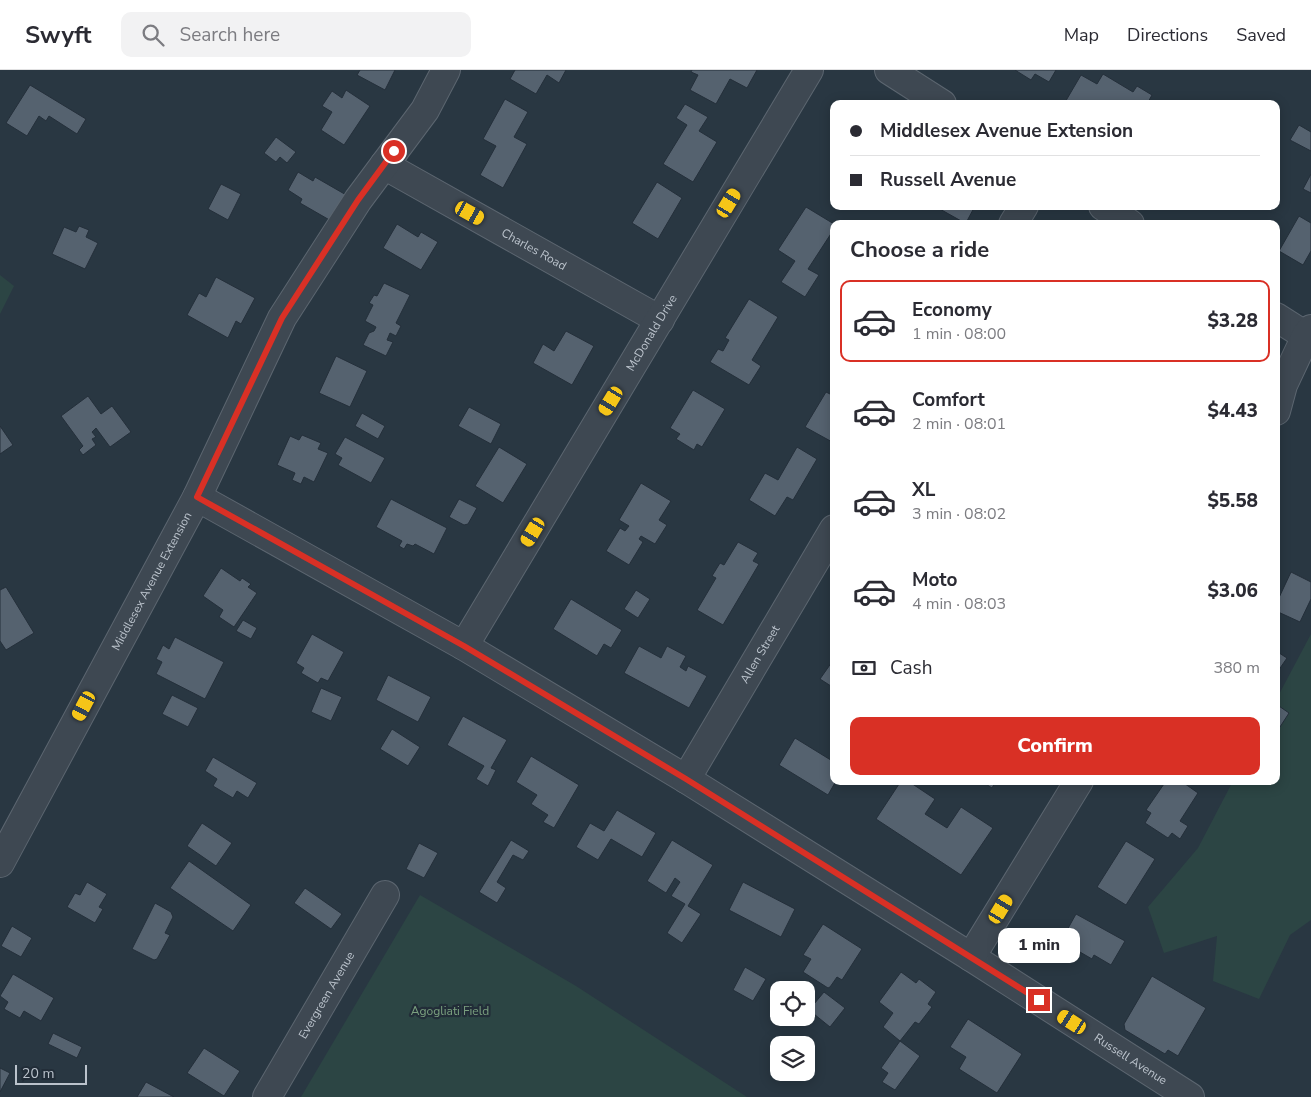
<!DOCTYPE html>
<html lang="en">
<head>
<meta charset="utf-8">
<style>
	body { margin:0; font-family:"Nunito Sans",sans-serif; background:#f2f2f3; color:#2b2b33; height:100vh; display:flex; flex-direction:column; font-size:19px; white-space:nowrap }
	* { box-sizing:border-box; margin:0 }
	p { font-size:16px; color:#7c7c81 }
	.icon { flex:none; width:28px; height:28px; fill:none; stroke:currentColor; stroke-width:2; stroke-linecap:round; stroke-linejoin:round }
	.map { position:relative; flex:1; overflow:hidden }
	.panel { position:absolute; left:830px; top:150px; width:450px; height:565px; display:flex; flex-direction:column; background:#fff; border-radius:10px; box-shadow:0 2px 12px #0003 }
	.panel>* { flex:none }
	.top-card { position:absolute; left:830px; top:30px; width:450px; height:110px; border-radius:10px; box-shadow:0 2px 12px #0003; display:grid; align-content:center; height:110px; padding:0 20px; background:#fff }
	.controls { position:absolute; left:770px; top:911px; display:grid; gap:10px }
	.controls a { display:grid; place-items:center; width:45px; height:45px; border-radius:10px; background:#fff; box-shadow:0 2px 12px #0003; font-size:25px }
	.scale { position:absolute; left:15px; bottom:12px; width:72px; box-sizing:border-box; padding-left:5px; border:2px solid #bbc3cc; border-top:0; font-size:14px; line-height:18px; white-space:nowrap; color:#bbc3cc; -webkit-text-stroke:4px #222d38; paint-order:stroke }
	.end { position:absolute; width:22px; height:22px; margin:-11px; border:6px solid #d93025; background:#fff; box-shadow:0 0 0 2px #fff }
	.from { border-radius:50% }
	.bubble { position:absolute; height:35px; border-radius:10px; background:#fff; box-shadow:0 2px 12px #0003; font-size:16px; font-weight:800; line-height:35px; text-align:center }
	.car { position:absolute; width:15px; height:30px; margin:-15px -8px; border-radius:6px; box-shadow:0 0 4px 1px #0007; background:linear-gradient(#f5c518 24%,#345 0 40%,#f5c518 0 76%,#345 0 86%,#f5c518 0) }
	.top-card b { display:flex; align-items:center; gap:18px; height:48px; font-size:19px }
	.top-card b+b { border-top:1px solid #e1e1e2 }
	.top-card i { width:12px; height:12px; background:#2b2b33 }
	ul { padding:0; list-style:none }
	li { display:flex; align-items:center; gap:15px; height:82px; margin:0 10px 8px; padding:0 10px; border:2px solid transparent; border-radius:10px }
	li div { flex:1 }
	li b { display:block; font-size:19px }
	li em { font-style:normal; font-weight:800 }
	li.current { border-color:#d93025 }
	li>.icon { width:45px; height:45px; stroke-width:1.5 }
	h2 { padding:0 20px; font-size:22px; line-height:60px }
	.pay { display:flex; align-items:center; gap:12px; height:55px; padding:0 20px; font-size:19px }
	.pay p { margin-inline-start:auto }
	.primary-button { display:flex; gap:10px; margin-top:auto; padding:10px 20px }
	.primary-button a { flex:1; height:58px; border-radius:10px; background:#d93025; color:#fff; font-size:20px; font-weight:800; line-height:58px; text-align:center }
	header { display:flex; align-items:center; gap:30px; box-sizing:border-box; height:70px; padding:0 25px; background:#fff; border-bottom:1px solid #e1e1e2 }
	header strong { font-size:24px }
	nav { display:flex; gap:28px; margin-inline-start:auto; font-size:18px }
	.search { width:350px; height:45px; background:#f2f2f3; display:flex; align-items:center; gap:12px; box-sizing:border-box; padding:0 18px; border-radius:10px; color:#7c7c81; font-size:19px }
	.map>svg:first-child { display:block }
	.green { fill:#2c4544 }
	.building { fill:#55626f; stroke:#242f3a }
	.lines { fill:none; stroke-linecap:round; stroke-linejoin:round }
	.minor-casing { stroke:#5c6670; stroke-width:30 }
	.minor { stroke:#3e4852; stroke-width:28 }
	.route { stroke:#d93025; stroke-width:6 }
	.labels { text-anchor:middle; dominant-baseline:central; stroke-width:4.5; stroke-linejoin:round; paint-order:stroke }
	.street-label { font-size:12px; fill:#bbc3cc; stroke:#222d38 }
	.park-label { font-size:12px; fill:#7ba07f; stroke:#222d38 }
</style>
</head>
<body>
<header>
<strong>Swyft</strong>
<div class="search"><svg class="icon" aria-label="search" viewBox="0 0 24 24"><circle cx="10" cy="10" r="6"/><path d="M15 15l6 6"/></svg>Search here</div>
<nav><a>Map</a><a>Directions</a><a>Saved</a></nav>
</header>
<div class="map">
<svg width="1311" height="1027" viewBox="0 0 1311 1027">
	<rect width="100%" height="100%" fill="#293742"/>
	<g class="green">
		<polygon points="0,205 14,216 0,244"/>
		<polygon points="1311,564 1311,850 1290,865 1259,929 1213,911 1217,866 1164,883 1148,837 1198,778 1233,711 1276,711 1276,630"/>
		<polygon points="420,825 576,916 747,1027 301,1027"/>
	</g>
	<g class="building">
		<polygon points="360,0 395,0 385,20 357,5"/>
		<polygon points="515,0 566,0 559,13 547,5 536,24 510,9"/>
		<polygon points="692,0 757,0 747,18 730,9 716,34 690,20 698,5 691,2"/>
		<polygon points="1015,0 1056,0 1049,12 1035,4 1031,10"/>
		<polygon points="1103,4 1133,22 1137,16 1152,25 1147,34 1064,34 1081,5 1097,14"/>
		<polygon points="30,15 86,49 77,64 49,46 46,51 39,46 27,66 6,53"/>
		<polygon points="346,20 370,36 344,75 321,60 332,42 322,36 332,21 342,28"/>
		<polygon points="505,29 528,42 514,67 527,74 503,118 480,105 496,76 483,69"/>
		<polygon points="685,34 708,47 699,61 717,72 693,112 663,94 687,55 676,48"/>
		<polygon points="1299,55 1311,62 1311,81 1290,70"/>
		<polygon points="276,67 296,82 287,93 280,87 276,92 264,83"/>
		<polygon points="298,102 313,111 315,107 348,126 333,152 300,133 302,129 288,120"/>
		<polygon points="1311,104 1311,123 1303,119"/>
		<polygon points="657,112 682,128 658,169 632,153"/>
		<polygon points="221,114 241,124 228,150 208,139"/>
		<polygon points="939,136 975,136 967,151 963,152 938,138"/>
		<polygon points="806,137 834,154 834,159 808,199 819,205 805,227 781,212 795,191 778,180"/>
		<polygon points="1299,146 1311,153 1311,181 1303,195 1279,181"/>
		<polygon points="397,154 418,167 421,162 438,172 421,200 383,178"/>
		<polygon points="79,156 89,160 86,167 98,173 85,199 52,184 64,157 76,162"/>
		<polygon points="216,207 255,228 241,254 236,251 228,268 187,245 199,223 206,227"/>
		<polygon points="384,213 410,225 396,253 401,256 396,266 390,263 387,270 393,272 386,286 363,275 369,263 374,261 376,257 365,251 373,235 369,233 374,225 377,226"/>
		<polygon points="749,229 778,247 752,290 761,296 749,315 710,292 718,279 723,281 729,270 725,268"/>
		<polygon points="566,261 594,276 572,315 533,293 543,274 554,281"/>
		<polygon points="336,286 367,301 350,337 319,323"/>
		<polygon points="693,320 725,339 702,377 697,374 694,380 676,369 680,364 670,358"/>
		<polygon points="826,322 834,326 834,373 805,357"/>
		<polygon points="88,326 101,344 112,336 131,362 110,377 96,358 92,362 96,367 92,369 96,375 83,385 79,380 83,376 61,346"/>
		<polygon points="469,337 501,354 491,374 458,356"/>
		<polygon points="362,343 385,356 378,369 355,356"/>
		<polygon points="0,356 13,375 0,384"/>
		<polygon points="302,365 321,373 318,379 328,383 314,412 304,407 301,414 292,410 295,403 277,395 290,366 299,370"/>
		<polygon points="345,367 385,388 371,413 338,395 342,388 335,384"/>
		<polygon points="499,377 527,394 503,433 475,416"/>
		<polygon points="797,377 817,389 793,430 787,427 775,446 749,430 765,403 778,410"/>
		<polygon points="641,413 671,431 659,450 667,455 655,474 641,466 639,469 643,472 629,495 606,481 620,458 625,461 629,456 619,450"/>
		<polygon points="391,429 447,458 434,484 415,474 413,476 407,474 404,479 399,476 402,471 376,457"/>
		<polygon points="459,429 477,438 468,454 464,455 449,447"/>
		<polygon points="738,472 758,483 753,491 759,494 723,555 697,540 716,508 712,506 720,493 724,495"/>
		<polygon points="221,498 240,511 242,508 251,514 248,517 257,523 234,557 219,547 223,540 203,526"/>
		<polygon points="1291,502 1311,512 1311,529 1300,552 1276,541 1276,534"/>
		<polygon points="6,517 34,563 6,580 0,571 0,520"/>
		<polygon points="636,520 650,529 638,548 624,539"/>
		<polygon points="571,529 622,560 611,578 604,574 597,586 553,559"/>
		<polygon points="243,550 257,558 251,569 236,561"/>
		<polygon points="312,564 344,582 328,611 321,608 318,613 301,603 304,598 296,593"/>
		<polygon points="175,567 224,592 205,629 156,604 162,592 156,589 163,575 169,579"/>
		<polygon points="639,576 661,588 667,576 686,586 680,597 686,601 688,596 707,606 689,638 624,603"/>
		<polygon points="1276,581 1287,588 1276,604"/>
		<polygon points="834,589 834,618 820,609"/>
		<polygon points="388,605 431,627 418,652 376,630"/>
		<polygon points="321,618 342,627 331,651 311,642"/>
		<polygon points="172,625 198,638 188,657 162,644"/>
		<polygon points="1276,634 1289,643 1280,657 1276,654"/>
		<polygon points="463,646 507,670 491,698 496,700 488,716 476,709 484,696 447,675"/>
		<polygon points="392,659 420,677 408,696 380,679"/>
		<polygon points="795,668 834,692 834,711 836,711 828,725 779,695"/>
		<polygon points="531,686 579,715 554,758 543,752 548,745 531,734 537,725 516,712"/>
		<polygon points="213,687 257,713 248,728 237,721 233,728 213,716 217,709 205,701"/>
		<polygon points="901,711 908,711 935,729 925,744 947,758 961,737 993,758 961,805 876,749"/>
		<polygon points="981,711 996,711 992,718"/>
		<polygon points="1166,711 1181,711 1198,723 1180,751 1188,756 1180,769 1172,763 1168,768 1145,753 1151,743 1146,740"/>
		<polygon points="617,740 656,763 642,787 611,769 598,790 576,777 590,753 604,761"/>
		<polygon points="202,753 232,773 216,796 187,776"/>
		<polygon points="511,770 529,781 523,790 513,785 497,812 506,818 497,833 479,822"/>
		<polygon points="672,770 713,795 688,836 701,844 682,873 667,863 685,834 671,826 680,812 675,808 666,823 647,811"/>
		<polygon points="1126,771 1155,789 1126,835 1097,817"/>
		<polygon points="419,773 438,783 424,808 406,799"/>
		<polygon points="189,791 251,835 233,861 170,818"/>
		<polygon points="87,812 107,824 99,837 103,839 95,853 67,837 75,823 80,825"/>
		<polygon points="743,812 795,839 781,867 729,840"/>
		<polygon points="305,818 342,844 331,859 294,833"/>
		<polygon points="155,833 171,842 173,847 165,863 170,865 157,889 154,890 132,879"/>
		<polygon points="1076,844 1125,871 1111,895 1094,885 1092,889 1061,871"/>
		<polygon points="823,854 862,879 842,910 837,907 830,917 828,918 803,902 811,889 803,885"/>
		<polygon points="12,856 32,868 21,887 1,876"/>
		<polygon points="745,897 766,909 753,931 733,920"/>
		<polygon points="901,902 916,913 919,909 936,922 928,934 932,937 919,954 915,952 900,971 883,957 893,943 879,932"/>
		<polygon points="13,904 54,928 41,951 24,941 20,948 4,939 8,932 0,926"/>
		<polygon points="1152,906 1206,938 1178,986 1168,980 1165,984 1125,960 1124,954"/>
		<polygon points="824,922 845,938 830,957 809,940"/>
		<polygon points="968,949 1022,984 997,1023 959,999 966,987 950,977"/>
		<polygon points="53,963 82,977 77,988 48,974"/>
		<polygon points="900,971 920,986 895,1020 882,1012 888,1003 881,998"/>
		<polygon points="204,978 240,1001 224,1026 187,1003"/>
		<polygon points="0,998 10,1003 0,1022"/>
		<polygon points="146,1012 174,1027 137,1027"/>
	</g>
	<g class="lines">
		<defs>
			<g id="minor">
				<polyline points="889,0 942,34"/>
				<path id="s1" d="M384,95L660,250"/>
				<polyline points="1103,136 1130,154"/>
				<polyline points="1013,154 1024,136"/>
				<polyline points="1276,247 1306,266"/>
				<polyline points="1276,341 1283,315 1306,266 1311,259"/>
				<path id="s2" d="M197,427L464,576L686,709L971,887L1190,1027"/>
				<path id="s3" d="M464,576L809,0"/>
				<path id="s4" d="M686,709L834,459"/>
				<path id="s5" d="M0,793L197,427L282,248L358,130L425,40L446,0"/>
				<polyline points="971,887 1079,711"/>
				<path id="s6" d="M267,1027L385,825"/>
			</g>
		</defs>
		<use href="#minor" class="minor-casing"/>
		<use href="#minor" class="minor"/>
	</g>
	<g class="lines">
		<polyline class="route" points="394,81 358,130 282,248 197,427 464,576 686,709 1039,930"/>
	</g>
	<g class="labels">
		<g class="street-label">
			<text stroke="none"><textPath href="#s1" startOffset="172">Charles Road</textPath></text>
			<text stroke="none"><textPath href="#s3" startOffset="365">McDonald Drive</textPath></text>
			<text stroke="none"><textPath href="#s5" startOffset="320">Middlesex Avenue Extension</textPath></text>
			<text stroke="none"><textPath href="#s4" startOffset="145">Allen Street</textPath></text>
			<text stroke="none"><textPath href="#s6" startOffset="118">Evergreen Avenue</textPath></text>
			<text stroke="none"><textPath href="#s2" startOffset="1090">Russell Avenue</textPath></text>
		</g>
		<g class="park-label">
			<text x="450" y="941">Agogliati Field</text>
		</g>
	</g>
</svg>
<div class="controls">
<a><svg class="icon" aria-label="locate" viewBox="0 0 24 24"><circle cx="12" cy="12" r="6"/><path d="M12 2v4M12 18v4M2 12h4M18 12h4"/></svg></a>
<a><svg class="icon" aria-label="layers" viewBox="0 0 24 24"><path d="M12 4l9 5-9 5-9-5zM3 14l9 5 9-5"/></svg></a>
</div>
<div class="scale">20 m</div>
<i class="end from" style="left:394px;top:81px"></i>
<i class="end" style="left:1039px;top:930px"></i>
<div class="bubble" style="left:998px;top:858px;width:82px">1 min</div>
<i class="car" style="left:729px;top:133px;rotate:31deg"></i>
<i class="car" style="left:470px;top:143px;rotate:119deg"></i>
<i class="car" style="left:611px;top:331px;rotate:211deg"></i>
<i class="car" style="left:533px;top:462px;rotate:211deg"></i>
<i class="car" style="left:84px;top:636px;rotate:208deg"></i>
<i class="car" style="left:1001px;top:839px;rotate:31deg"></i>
<i class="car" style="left:1072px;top:952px;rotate:302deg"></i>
<div class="top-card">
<b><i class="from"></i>Middlesex Avenue Extension</b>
<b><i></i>Russell Avenue</b>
</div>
<section class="panel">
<h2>Choose a ride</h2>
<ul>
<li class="current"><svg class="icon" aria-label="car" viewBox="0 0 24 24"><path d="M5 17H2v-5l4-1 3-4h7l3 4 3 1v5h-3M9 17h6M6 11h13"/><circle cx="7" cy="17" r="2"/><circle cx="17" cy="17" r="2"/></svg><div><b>Economy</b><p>1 min · 08:00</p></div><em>$3.28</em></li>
<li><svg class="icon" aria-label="car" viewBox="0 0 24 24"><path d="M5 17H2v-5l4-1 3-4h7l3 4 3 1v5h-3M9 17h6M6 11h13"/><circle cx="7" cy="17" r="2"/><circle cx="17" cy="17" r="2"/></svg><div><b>Comfort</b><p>2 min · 08:01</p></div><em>$4.43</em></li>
<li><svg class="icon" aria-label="car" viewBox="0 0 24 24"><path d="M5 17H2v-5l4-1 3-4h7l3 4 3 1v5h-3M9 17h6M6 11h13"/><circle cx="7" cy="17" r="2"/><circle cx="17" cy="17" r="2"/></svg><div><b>XL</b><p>3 min · 08:02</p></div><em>$5.58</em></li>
<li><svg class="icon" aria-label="car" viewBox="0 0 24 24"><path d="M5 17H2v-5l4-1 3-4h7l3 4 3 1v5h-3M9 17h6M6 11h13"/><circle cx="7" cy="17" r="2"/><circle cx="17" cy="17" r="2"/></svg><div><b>Moto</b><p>4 min · 08:03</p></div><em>$3.06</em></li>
</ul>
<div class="pay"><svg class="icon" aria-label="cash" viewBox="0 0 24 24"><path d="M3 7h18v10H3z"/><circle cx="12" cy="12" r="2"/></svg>Cash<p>380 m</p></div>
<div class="primary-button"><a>Confirm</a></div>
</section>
</div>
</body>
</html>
